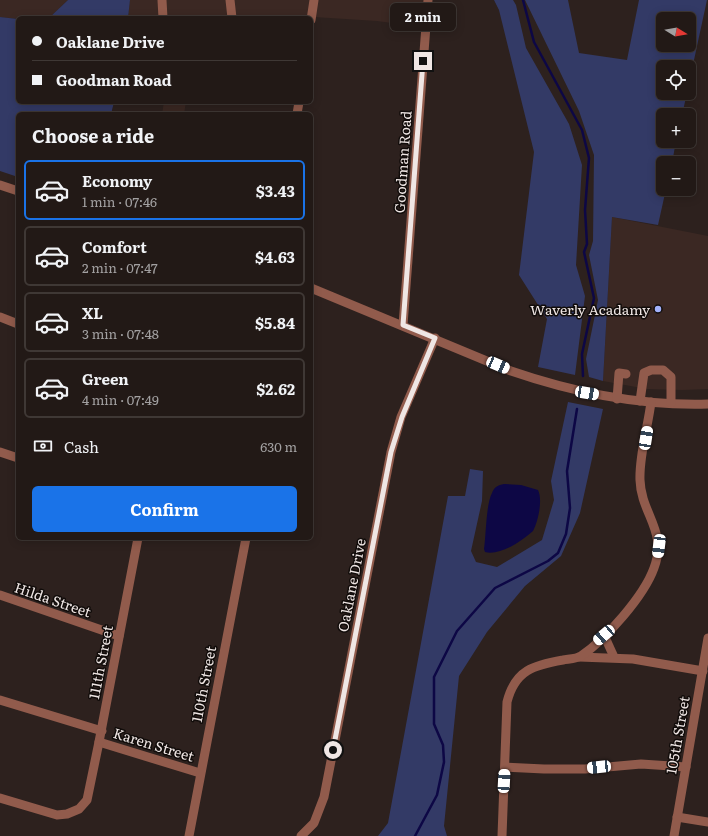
<!DOCTYPE html>
<html lang="en">
<head>
<meta charset="utf-8">
<style>
	body { margin:0; font-family:Literata,serif; background:#2e2623; color:#f1f3f6; height:100vh; display:flex; flex-direction:column; font-size:15px; white-space:nowrap }
	* { box-sizing:border-box; margin:0 }
	p { font-size:13px; color:#a2a0a1 }
	.icon { flex:none; width:22px; height:22px; fill:none; stroke:currentColor; stroke-width:2; stroke-linecap:round; stroke-linejoin:round }
	.map { position:relative; flex:1; overflow:hidden }
	.sheet { position:absolute; left:16px; top:112px; width:297px; height:428px; display:flex; flex-direction:column; background:#221916; border-radius:6px; box-shadow:0 2px 10px #0003,0 0 0 1px #3f3835 }
	.sheet>* { flex:none }
	.top-card { position:absolute; left:16px; top:16px; width:297px; height:88px; border-radius:6px; box-shadow:0 2px 10px #0003,0 0 0 1px #3f3835; display:grid; align-content:center; height:88px; padding:0 16px; background:#221916 }
	.needle { width:26px; rotate:101deg }
	.buttons { position:absolute; left:656px; top:12px; display:grid; gap:8px }
	.buttons a { display:grid; place-items:center; width:40px; height:40px; border-radius:6px; background:#221916; box-shadow:0 2px 10px #0003,0 0 0 1px #3f3835; font-size:20px }
	.end { position:absolute; width:18px; height:18px; margin:-9px; border:5px solid #efe6e4; background:#111; box-shadow:0 0 0 2px #111 }
	.from { border-radius:50% }
	.bubble { position:absolute; height:28px; border-radius:6px; background:#221916; box-shadow:0 2px 10px #0003,0 0 0 1px #3f3835; font-size:13px; font-weight:700; line-height:28px; text-align:center }
	.car { position:absolute; width:12px; height:24px; margin:-12px -6px; border-radius:5px; box-shadow:0 0 3px 1px #0007; background:linear-gradient(#fff 24%,#345 0 40%,#fff 0 76%,#345 0 86%,#fff 0) }
	.top-card b { display:flex; align-items:center; gap:14px; height:38px; font-size:15px }
	.top-card b+b { border-top:1px solid #3f3835 }
	.top-card i { width:10px; height:10px; background:#f1f3f6 }
	ul { padding:0; list-style:none }
	li { display:flex; align-items:center; gap:12px; height:60px; margin:0 8px 6px; padding:0 8px; border:2px solid #3f3835; border-radius:6px }
	li div { flex:1 }
	li b { display:block; font-size:15px }
	li em { font-style:normal; font-weight:700 }
	li.current { border-color:#1a73e8 }
	li>.icon { width:36px; height:36px; stroke-width:1.5 }
	h2 { padding:0 16px; font-size:18px; line-height:48px }
	.pay { display:flex; align-items:center; gap:10px; height:44px; padding:0 16px; font-size:15px }
	.pay p { margin-inline-start:auto }
	.primary-button { display:flex; gap:8px; margin-top:auto; padding:8px 16px }
	.primary-button a { flex:1; height:46px; border-radius:6px; background:#1a73e8; color:#fff; font-size:16px; font-weight:700; line-height:46px; text-align:center }
	.map>svg:first-child { display:block }
	.built { fill:#3b2823 }
	.green { fill:#333a66; fill-rule:evenodd }
	.water { fill:#0d0745 }
	.lines { fill:none; stroke-linecap:round; stroke-linejoin:round }
	.stream { stroke:#0d0745; stroke-width:2.5 }
	.minor { stroke:#915b4c; stroke-width:9 }
	.route { stroke:#efe6e4; stroke-width:5 }
	.poi-dot { fill:#a3b2fc; stroke:#110c0a; stroke-width:1.5 }
	.labels { text-anchor:middle; dominant-baseline:central; stroke-width:3; stroke-linejoin:round; paint-order:stroke }
	.street-label { font-size:14px; fill:#efe6e4; stroke:#110c0a }
	.poi-label { font-size:14px; fill:#efe6e4; stroke:#110c0a; text-anchor:end }
</style>
</head>
<body>
<div class="map">
<svg width="708" height="836" viewBox="0 0 708 836">
	<rect width="100%" height="100%" fill="#2d211e"/>
	<g class="built">
		<polygon points="0,0 68,0 49,18 18,19 0,17"/>
		<polygon points="130,0 310,0 308,18 128,18"/>
		<polygon points="317,0 424,0 422,27 377,21 314,17"/>
		<polygon points="164,102 186,102 184,114 162,114"/>
		<polygon points="612,217 708,236 708,389 682,390 647,389 603,381"/>
	</g>
	<g class="green">
		<polygon points="68,0 130,0 128,18 49,18"/>
		<polygon points="494,0 513,0 516,5 526,48 569,124 582,165 576,265 585,296 575,375 538,367 547,319 519,275 534,152 499,10"/>
		<path d="M525,0H568L579,53L627,60L639,0H707L689,83V67H663V93H687L682,115H663V141H676L672,163H663V189H666L658,225L612,217L603,381L589,377L586,359L598,300L589,255L593,241L594,155L579,111ZM663,19H689V45H663Z"/>
		<polygon points="0,17 18,19 18,102 114,102 111,114 18,114 18,177 0,171"/>
		<polygon points="568,402 603,409 580,513 561,556 525,586 487,632 459,676 444,826 447,836 378,836 388,823 448,496 465,496 470,469 483,471 482,501 471,551 476,562 497,567 542,540 554,500 551,481"/>
	</g>
	<path class="water" d="M504,484L521,485L538,490C543,500 538,522 533,531C522,541 500,556 485,552L484,549C486,536 486,504 492,493C494,487 498,485 504,484Z"/>
	<g class="lines">
		<g class="stream">
			<polyline points="523,0 534,42 582,130 589,158 585,210 587,244 584,252 594,298 582,354 583,376"/>
			<polyline points="415,836 437,795 444,762 443,745 434,724 434,677 457,631 495,588 548,561 558,553 566,534 570,508 567,471 577,409"/>
		</g>
		<g class="minor">
			<polyline points="162,0 163,18"/>
			<polyline points="230,0 232,18"/>
			<polyline points="311,20 314,0"/>
			<polyline points="297,114 299,102"/>
			<polyline points="0,185 18,191"/>
			<path d="M311,288L511,371C575,393 640,406 708,404"/>
			<polyline points="0,317 18,324"/>
			<polyline points="403,325 428,0"/>
			<polyline points="617,399 619,373 626,374"/>
			<polyline points="640,401 644,373 651,370 663,370 671,377 671,403"/>
			<polyline points="0,452 18,458"/>
			<polyline points="0,595 119,636"/>
			<polyline points="604,635 614,657"/>
			<polyline points="579,657 633,659 703,671"/>
			<polyline points="0,700 102,731"/>
			<polyline points="99,742 200,773"/>
			<polyline points="505,767 544,769 585,769 641,764 686,767"/>
			<polyline points="0,798 57,815 67,814 79,809 87,800 99,742 138,538"/>
			<polyline points="677,817 708,822"/>
			<polyline points="189,836 246,538"/>
			<polyline points="301,836 314,823 324,797 391,452 401,417 435,338"/>
			<path d="M502,836L507,702C515,670 534,665 563,660C568,659 576,659 581,656C606,639 644,596 654,568C668,531 641,514 640,480C639,455 648,427 651,402"/>
			<polyline points="674,836 708,638"/>
		</g>
	</g>
	<g class="lines">
		<polyline class="route" points="333,750 391,452 402,417 435,338 403,325 423,61"/>
	</g>
	<circle class="poi-dot" cx="658" cy="309" r="4"/>
	<g class="labels">
		<g class="street-label">
			<text transform="translate(402 162) rotate(-86)">Goodman Road</text>
			<text transform="translate(351 585) rotate(-79)">Oaklane Drive</text>
			<text transform="translate(53 599) rotate(19)">Hilda Street</text>
			<text transform="translate(100 662) rotate(-79)">111th Street</text>
			<text transform="translate(203 684) rotate(-79)">110th Street</text>
			<text transform="translate(677 735) rotate(-80)">105th Street</text>
			<text transform="translate(154 744) rotate(17)">Karen Street</text>
		</g>
		<g class="poi-label">
			<text x="650" y="309">Waverly Acadamy</text>
		</g>
	</g>
</svg>
<div class="buttons">
<a><svg class="needle" viewBox="-14 -14 28 28"><path d="M0-13l5 13h-10z" fill="#e53935"/><path d="M0 13l5-13h-10z" fill="#a2a0a1"/></svg></a>
<a><svg class="icon" aria-label="locate" viewBox="0 0 24 24"><circle cx="12" cy="12" r="6"/><path d="M12 2v4M12 18v4M2 12h4M18 12h4"/></svg></a>
<a>+</a>
<a>−</a>
</div>
<i class="end from" style="left:333px;top:750px"></i>
<i class="end" style="left:423px;top:61px"></i>
<div class="bubble" style="left:390px;top:3px;width:66px">2 min</div>
<i class="car" style="left:498px;top:365px;rotate:113deg"></i>
<i class="car" style="left:587px;top:393px;rotate:100deg"></i>
<i class="car" style="left:646px;top:438px;rotate:9deg"></i>
<i class="car" style="left:659px;top:546px;rotate:187deg"></i>
<i class="car" style="left:604px;top:635px;rotate:229deg"></i>
<i class="car" style="left:599px;top:767px;rotate:264deg"></i>
<i class="car" style="left:504px;top:781px;rotate:3deg"></i>
<div class="top-card">
<b><i class="from"></i>Oaklane Drive</b>
<b><i></i>Goodman Road</b>
</div>
<section class="sheet">
<h2>Choose a ride</h2>
<ul>
<li class="current"><svg class="icon" aria-label="car" viewBox="0 0 24 24"><path d="M5 17H2v-5l4-1 3-4h7l3 4 3 1v5h-3M9 17h6M6 11h13"/><circle cx="7" cy="17" r="2"/><circle cx="17" cy="17" r="2"/></svg><div><b>Economy</b><p>1 min · 07:46</p></div><em>$3.43</em></li>
<li><svg class="icon" aria-label="car" viewBox="0 0 24 24"><path d="M5 17H2v-5l4-1 3-4h7l3 4 3 1v5h-3M9 17h6M6 11h13"/><circle cx="7" cy="17" r="2"/><circle cx="17" cy="17" r="2"/></svg><div><b>Comfort</b><p>2 min · 07:47</p></div><em>$4.63</em></li>
<li><svg class="icon" aria-label="car" viewBox="0 0 24 24"><path d="M5 17H2v-5l4-1 3-4h7l3 4 3 1v5h-3M9 17h6M6 11h13"/><circle cx="7" cy="17" r="2"/><circle cx="17" cy="17" r="2"/></svg><div><b>XL</b><p>3 min · 07:48</p></div><em>$5.84</em></li>
<li><svg class="icon" aria-label="car" viewBox="0 0 24 24"><path d="M5 17H2v-5l4-1 3-4h7l3 4 3 1v5h-3M9 17h6M6 11h13"/><circle cx="7" cy="17" r="2"/><circle cx="17" cy="17" r="2"/></svg><div><b>Green</b><p>4 min · 07:49</p></div><em>$2.62</em></li>
</ul>
<div class="pay"><svg class="icon" aria-label="cash" viewBox="0 0 24 24"><path d="M3 7h18v10H3z"/><circle cx="12" cy="12" r="2"/></svg>Cash<p>630 m</p></div>
<div class="primary-button"><a>Confirm</a></div>
</section>
</div>
</body>
</html>
